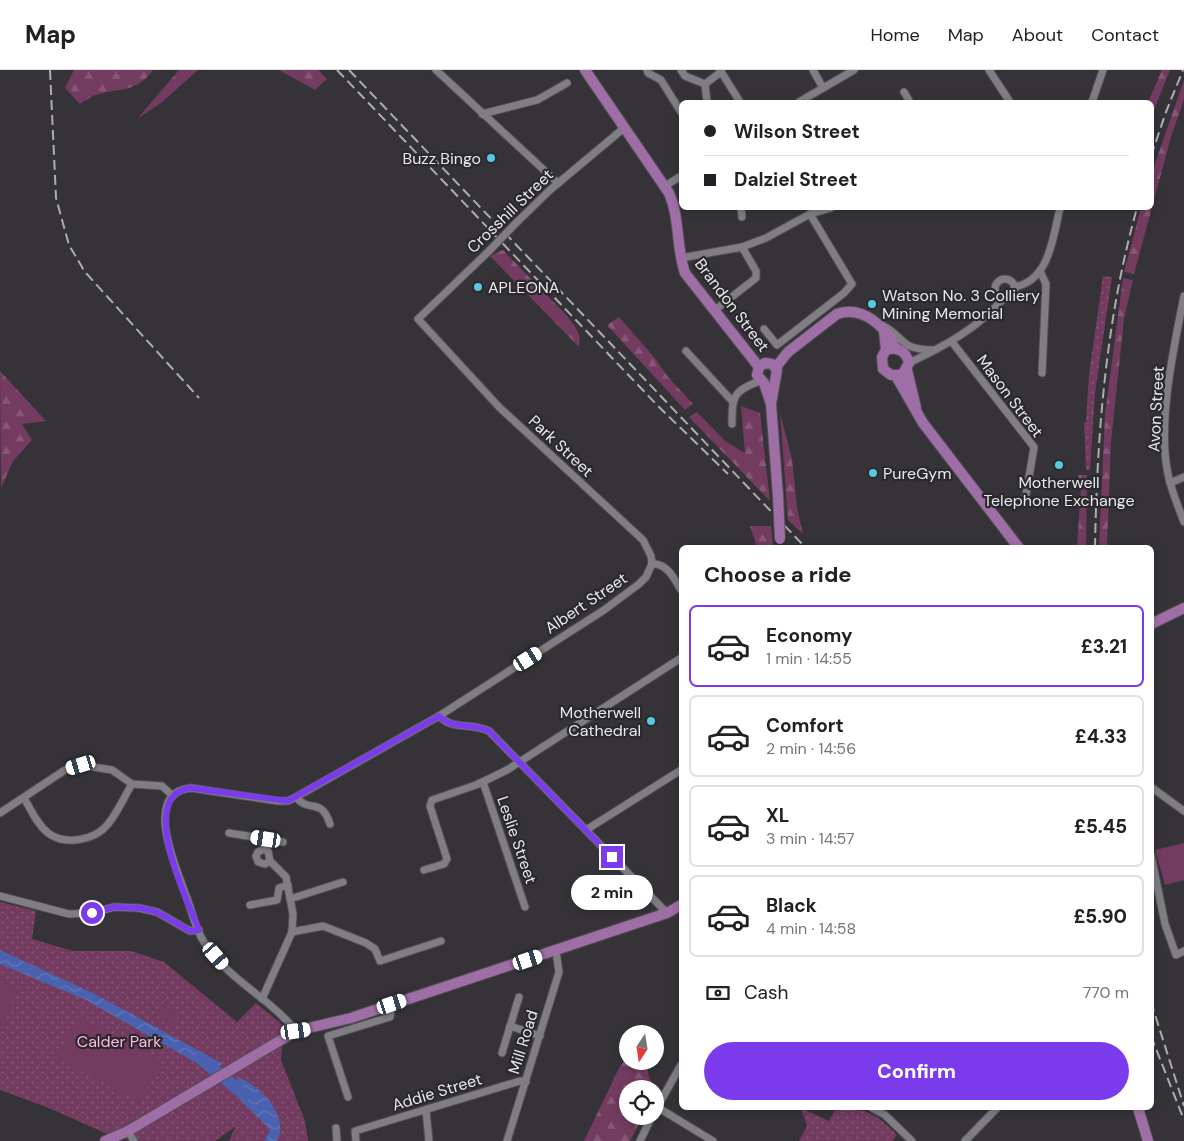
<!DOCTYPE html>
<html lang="en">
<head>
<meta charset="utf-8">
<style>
	body { margin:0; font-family:"DM Sans",sans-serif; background:#f2f2f2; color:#202124; height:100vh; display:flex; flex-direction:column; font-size:19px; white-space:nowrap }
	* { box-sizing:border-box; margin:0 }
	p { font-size:16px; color:#757577 }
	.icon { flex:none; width:28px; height:28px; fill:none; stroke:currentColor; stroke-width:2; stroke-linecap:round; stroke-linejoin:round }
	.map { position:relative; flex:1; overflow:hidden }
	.side { position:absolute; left:679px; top:475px; width:475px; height:565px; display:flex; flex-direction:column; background:#fff; border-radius:8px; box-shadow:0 2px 8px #0003 }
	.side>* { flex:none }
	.banner { position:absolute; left:679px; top:30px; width:475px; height:110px; border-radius:8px; box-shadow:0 2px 8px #0003; display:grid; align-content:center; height:110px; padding:0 25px; background:#fff }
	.needle { width:32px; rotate:192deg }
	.tools { position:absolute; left:619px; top:955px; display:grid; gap:10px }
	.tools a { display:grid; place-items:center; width:45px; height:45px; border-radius:50%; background:#fff; box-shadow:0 2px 8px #0003; font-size:25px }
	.end { position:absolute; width:22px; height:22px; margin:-11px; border:6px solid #7c3aed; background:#fff; box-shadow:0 0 0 2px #fff }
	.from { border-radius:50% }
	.bubble { position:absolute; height:35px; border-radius:18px; background:#fff; box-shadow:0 2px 8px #0003; font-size:16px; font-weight:800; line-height:35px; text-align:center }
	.car { position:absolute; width:15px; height:30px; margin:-15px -8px; border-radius:6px; box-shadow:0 0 4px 1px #0007; background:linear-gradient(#fff 24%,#345 0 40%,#fff 0 76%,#345 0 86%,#fff 0) }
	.banner b { display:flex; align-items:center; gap:18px; height:48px; font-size:19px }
	.banner b+b { border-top:1px solid #e0e0e0 }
	.banner i { width:12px; height:12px; background:#202124 }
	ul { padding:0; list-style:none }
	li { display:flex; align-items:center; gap:15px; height:82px; margin:0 10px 8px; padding:0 15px; border:2px solid #e0e0e0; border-radius:8px }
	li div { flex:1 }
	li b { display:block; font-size:19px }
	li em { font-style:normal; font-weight:800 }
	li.on { border-color:#7c3aed }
	li>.icon { width:45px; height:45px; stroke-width:1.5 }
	h2 { padding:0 25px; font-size:22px; line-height:60px }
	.pay { display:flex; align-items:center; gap:12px; height:55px; padding:0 25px; font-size:19px }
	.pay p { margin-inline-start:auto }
	.button { display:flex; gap:10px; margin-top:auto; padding:10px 25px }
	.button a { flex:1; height:58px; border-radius:30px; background:#7c3aed; color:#fff; font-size:20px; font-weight:800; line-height:58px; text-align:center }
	header { display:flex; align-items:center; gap:30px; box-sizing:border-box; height:70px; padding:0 25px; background:#fff; border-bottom:1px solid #e0e0e0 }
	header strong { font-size:24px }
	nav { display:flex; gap:28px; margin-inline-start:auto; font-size:18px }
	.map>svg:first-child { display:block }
	.grass { fill:url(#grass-dots) }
	.forest { fill:url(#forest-firs) }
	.pitch { fill:#733b60 }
	.water { fill:url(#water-waves) }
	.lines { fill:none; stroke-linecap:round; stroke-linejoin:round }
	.river { stroke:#4961ae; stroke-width:12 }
	.street-casing { stroke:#525055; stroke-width:9 }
	.primary-casing { stroke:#525055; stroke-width:12 }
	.street { stroke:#807d84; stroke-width:7 }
	.primary { stroke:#a06ea7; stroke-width:10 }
	.rail { stroke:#adacaf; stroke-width:2; stroke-dasharray:10 5; stroke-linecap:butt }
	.street-bridge-casing { stroke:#525055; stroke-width:9; stroke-linecap:butt }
	.primary-bridge-casing { stroke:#525055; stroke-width:12; stroke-linecap:butt }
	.street-bridge { stroke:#807d84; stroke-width:7 }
	.primary-bridge { stroke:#a06ea7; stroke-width:10 }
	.route { stroke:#7c3aed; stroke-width:6 }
	.poi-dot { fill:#56c9e1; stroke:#2b292e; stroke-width:2 }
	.labels { text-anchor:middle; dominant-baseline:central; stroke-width:4.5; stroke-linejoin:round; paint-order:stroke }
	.poi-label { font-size:16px; fill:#e8e7ea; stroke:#2b292e; text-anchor:start }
	.street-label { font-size:16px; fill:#e8e7ea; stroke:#2b292e }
	.park-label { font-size:16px; fill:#fdbae3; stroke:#2b292e }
</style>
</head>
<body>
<header>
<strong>Map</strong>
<nav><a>Home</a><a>Map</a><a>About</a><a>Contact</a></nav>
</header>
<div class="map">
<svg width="1184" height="1071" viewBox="0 0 1184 1071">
	<defs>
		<pattern id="grass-dots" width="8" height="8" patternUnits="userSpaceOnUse" patternTransform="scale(1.25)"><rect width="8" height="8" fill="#733b60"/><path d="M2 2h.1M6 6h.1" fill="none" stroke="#875777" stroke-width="1.8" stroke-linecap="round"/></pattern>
		<pattern id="forest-firs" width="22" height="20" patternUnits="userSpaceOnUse" patternTransform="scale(1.25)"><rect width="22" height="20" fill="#733b60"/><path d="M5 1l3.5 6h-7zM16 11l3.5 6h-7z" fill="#875777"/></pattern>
		<pattern id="water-waves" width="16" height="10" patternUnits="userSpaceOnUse" patternTransform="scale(1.25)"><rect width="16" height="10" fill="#4961ae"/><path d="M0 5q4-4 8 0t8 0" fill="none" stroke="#6378b9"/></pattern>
	</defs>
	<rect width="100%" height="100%" fill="#353338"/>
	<g class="grass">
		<polygon points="1103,206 1112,207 1095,323 1090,400 1086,400 1084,353 1086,352 1089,304"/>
		<polygon points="0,832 36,841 32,869 73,881 131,881 164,892 237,952 256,933 284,956 281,990 305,1051 308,1071 229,1071 235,1057 215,1071 141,1071 114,1067 49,1038 0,1020"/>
		<path d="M801,1038L829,1051L836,1038C865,1037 877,1044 897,1065L892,1071H799L807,1056Z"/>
	</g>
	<g class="forest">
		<path d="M74,0H153C136,24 118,17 93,26C89,28 84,31 80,34L65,18Z"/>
		<polygon points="179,0 198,0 161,33 137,49"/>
		<polygon points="279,0 318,0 327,9 315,20"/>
		<polygon points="1162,0 1170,0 1151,47 1151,32 1148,32"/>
		<polygon points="1184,10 1184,29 1171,67 1134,204 1124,202 1141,138 1151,138 1151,105"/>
		<path d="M503,180L568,247C575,256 582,265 579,277L490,186Z"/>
		<polygon points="1123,208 1133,210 1124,249 1111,372 1107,477 1099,477 1105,344"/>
		<polygon points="619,247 654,287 668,307 693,334 685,340 607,255"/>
		<polygon points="0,301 46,351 22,354 32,370 13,391 1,418"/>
		<polygon points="741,336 760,343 770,431 689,347 697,342 725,371 745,383"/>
		<polygon points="780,343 792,389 797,438 803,464 788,450"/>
		<polygon points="1078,405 1087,405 1086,477 1077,477 1081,416"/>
		<polygon points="750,456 771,456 773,477 757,477"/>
		<polygon points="627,987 628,991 646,991 649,1007 656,1021 655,1023 655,1019 628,1019 628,1046 643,1046 630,1071 584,1071 619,998"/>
	</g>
	<g class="pitch">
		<polygon points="1184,773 1184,810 1165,815 1155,780"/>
		<polygon points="0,911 18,918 0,964"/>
		<polygon points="162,934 179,944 174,954 156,945"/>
		<polygon points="78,946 162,990 140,1032 56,988"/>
	</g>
	<g class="water">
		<polygon points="0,880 95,924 223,994 209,1000 86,930 0,894"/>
		<path d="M239,1008C261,1015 290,1047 277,1071H265L270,1059L242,1032L229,1017Z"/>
	</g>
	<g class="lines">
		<polyline class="river" points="200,988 245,1025"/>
		<defs>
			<g id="street">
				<polyline points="436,0 558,113"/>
				<polyline points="647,0 648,3 661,10 681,42"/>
				<polyline points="681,0 685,6 705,14"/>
				<polyline points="720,0 740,32"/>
				<polyline points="813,0 823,18"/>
				<polyline points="989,0 1010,32"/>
				<polyline points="904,22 910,32"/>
				<polyline points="707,32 705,14 721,2"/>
				<polyline points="799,32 854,0"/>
				<polyline points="1092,32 1103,0"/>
				<polyline points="482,44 537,30 567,13"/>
				<polyline points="665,116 681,106"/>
				<polyline points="741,138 742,147"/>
				<polyline points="517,152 550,120 624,58"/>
				<polyline points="742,177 766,168 810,144 831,138"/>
				<path d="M489,181L418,249L499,337L643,470L651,486L652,494C667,493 674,508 681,520"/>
				<polyline points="681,188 742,177 756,201 756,208 715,240"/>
				<polyline points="1040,201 1046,214 1042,303"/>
				<circle cx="1005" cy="219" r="10"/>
				<path d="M1014,217C1050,211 1053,166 1060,138"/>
				<path d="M1184,226C1174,277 1157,353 1168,404C1171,420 1178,436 1184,452"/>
				<path d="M882,255C907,268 897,279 933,280"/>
				<polyline points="764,259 777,275 844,223 852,214 810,144"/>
				<polyline points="952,272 1034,377 1025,431"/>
				<polyline points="686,281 733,332"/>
				<path d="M909,293C944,276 977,259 1003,229"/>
				<path d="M732,354C732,326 733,321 760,311"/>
				<polyline points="1170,413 1184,407"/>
				<path d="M439,646C454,661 470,652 489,661L667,843"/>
				<polyline points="483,712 525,837"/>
				<polyline points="1151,717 1184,741"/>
				<path d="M296,727C309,744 321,726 330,754"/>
				<path d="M24,728C31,740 37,754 48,763C65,776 96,770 108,754C118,742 124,727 132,714"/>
				<polyline points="0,743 65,700 81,695 112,700 132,714 162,716 173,726"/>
				<polyline points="586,760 681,700"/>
				<polyline points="229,763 266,769"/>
				<polyline points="264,779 266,769 283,772"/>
				<polyline points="1151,785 1165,854 1176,885 1184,881"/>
				<polyline points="424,800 444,794 447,789 430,736 432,730 476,715 507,700 681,588"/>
				<polyline points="0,826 69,844 92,843 114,837 139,838 157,842 190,861 199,860"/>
				<polyline points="290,829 343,812"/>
				<polyline points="250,835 277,830 279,818 288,815"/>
				<polyline points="292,862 323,856 366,873 375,879 380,891 441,871"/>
				<polyline points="262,929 292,862 293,844 286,807 270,791 265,794 258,792 256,786 258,782 264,779 268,781 270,791"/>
				<polyline points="510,956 540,966"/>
				<path d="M296,961C270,928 227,909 204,872C195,859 192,840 186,826C177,799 141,723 191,718L278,731H288L296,727L439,646L604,540L639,514L646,507L652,494"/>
				<polyline points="502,983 519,927"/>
				<polyline points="348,1027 328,966 390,947 392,934"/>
				<polyline points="657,1037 713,1071"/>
				<polyline points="872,1038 885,1045 912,1071"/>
				<polyline points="426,1040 429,1071"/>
				<polyline points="655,1041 681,995"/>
				<polyline points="336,1058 337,1071"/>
				<polyline points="128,1061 134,1071"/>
				<polyline points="356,1071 355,1061 520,1011 526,1012"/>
				<polyline points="507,1071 559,902 556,881"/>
				<polyline points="640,1071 652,1046"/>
				<polyline points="965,1071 997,1038"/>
			</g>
			<g id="primary">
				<path d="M585,0L669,123C680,148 676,177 685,203L759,297"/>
				<path d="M884,261L886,280L882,287L883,299L891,305H902L909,293C906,281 897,276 886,280"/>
				<path d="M776,297L788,282L837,244C862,235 887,257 896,279"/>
				<polyline points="907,300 916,338"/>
				<polyline points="896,306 923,353 1019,478"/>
				<polyline points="771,334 777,300 772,294 765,293 759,297 757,305 764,313 771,334 778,426"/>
				<polyline points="1151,554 1184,538"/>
				<polyline points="1138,1038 1148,1071"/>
				<polyline points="105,1071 128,1061 296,961 351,948 667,843 681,835"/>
			</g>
		</defs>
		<use href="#street" class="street-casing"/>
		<use href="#primary" class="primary-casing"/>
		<use href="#street" class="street"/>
		<use href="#primary" class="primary"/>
		<g class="rail">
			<polyline points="50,0 56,128 69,175 85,202 199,328"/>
			<polyline points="337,0 658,336 728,404"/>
			<polyline points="349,0 806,478"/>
			<polyline points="1151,86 1166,42 1183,0"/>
			<path d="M1095,478C1097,363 1106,248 1137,138"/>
			<polyline points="1151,932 1184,1036"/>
			<polyline points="1151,966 1184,1050"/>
		</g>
		<defs>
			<polyline id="street-bridge" points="489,181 517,152"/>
			<polyline id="primary-bridge" points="778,426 780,469"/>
		</defs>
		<use href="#street-bridge" class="street-bridge-casing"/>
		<use href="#primary-bridge" class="primary-bridge-casing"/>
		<use href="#street-bridge" class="street-bridge"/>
		<use href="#primary-bridge" class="primary-bridge"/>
	</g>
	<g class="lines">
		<path class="route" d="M92,843L114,837L140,838L157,842L190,861L199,860C188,832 135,724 191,718L288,731L439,646C453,661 471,652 489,661L612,787"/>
	</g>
	<g class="poi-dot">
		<circle cx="491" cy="88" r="5"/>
		<circle cx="478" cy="217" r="5"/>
		<circle cx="872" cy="234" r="5"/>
		<circle cx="1059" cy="395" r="5"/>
		<circle cx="873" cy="403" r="5"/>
		<circle cx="651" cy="651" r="5"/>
	</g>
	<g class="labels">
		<g class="poi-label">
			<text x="481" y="88" text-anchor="end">Buzz Bingo</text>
			<text x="488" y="217">APLEONA</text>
			<text x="882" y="225">Watson No. 3 Colliery<tspan x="882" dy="18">Mining Memorial</tspan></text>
			<text x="883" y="403">PureGym</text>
			<text x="1059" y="412" text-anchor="middle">Motherwell<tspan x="1059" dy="18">Telephone Exchange</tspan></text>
			<text x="641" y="642" text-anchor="end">Motherwell<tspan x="641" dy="18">Cathedral</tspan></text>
		</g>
		<g class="street-label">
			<text transform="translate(510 141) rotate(-44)">Crosshill Street</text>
			<text transform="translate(732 235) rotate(53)">Brandon Street</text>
			<text transform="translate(1010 326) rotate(53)">Mason Street</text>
			<text transform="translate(1156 339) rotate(-87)">Avon Street</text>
			<text transform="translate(561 376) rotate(43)">Park Street</text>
			<text transform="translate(586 533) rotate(-34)">Albert Street</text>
			<text transform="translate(517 770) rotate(71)">Leslie Street</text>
			<text transform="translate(523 972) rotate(-73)">Mill Road</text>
			<text transform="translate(437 1022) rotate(-17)">Addie Street</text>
		</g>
		<g class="park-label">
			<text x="119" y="971">Calder Park</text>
		</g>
	</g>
</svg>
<div class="tools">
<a><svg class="needle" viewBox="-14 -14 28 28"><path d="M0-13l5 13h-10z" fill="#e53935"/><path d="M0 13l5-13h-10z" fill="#757577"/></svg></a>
<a><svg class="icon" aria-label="locate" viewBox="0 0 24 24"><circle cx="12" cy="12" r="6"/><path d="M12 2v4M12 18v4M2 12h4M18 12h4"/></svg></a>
</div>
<i class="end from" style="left:92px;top:843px"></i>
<i class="end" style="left:612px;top:787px"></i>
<div class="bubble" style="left:571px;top:805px;width:82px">2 min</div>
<i class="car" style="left:528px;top:589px;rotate:58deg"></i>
<i class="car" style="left:81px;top:695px;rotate:253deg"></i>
<i class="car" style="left:266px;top:769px;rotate:279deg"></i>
<i class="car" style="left:216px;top:886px;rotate:139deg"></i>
<i class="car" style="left:528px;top:890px;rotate:72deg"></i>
<i class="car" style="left:392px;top:934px;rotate:72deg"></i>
<i class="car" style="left:296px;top:961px;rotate:82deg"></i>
<div class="banner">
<b><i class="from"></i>Wilson Street</b>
<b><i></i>Dalziel Street</b>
</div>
<section class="side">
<h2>Choose a ride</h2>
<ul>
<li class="on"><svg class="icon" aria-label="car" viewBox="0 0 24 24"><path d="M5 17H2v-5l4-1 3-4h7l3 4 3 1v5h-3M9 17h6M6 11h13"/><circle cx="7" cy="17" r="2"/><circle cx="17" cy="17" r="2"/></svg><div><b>Economy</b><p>1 min · 14:55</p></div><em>£3.21</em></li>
<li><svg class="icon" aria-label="car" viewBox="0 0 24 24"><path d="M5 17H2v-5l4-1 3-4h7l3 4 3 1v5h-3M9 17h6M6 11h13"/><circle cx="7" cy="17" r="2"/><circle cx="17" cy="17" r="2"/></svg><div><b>Comfort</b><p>2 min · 14:56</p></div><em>£4.33</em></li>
<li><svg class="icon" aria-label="car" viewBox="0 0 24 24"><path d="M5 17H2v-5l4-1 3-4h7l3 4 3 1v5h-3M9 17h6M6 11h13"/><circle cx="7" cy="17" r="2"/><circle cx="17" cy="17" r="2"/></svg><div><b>XL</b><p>3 min · 14:57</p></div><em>£5.45</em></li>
<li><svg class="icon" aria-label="car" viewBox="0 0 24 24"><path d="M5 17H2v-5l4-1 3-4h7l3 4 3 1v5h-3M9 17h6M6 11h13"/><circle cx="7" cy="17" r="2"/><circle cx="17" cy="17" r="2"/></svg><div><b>Black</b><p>4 min · 14:58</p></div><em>£5.90</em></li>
</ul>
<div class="pay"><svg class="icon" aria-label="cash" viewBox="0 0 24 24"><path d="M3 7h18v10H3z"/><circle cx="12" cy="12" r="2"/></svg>Cash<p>770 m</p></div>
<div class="button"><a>Confirm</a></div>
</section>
</div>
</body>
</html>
